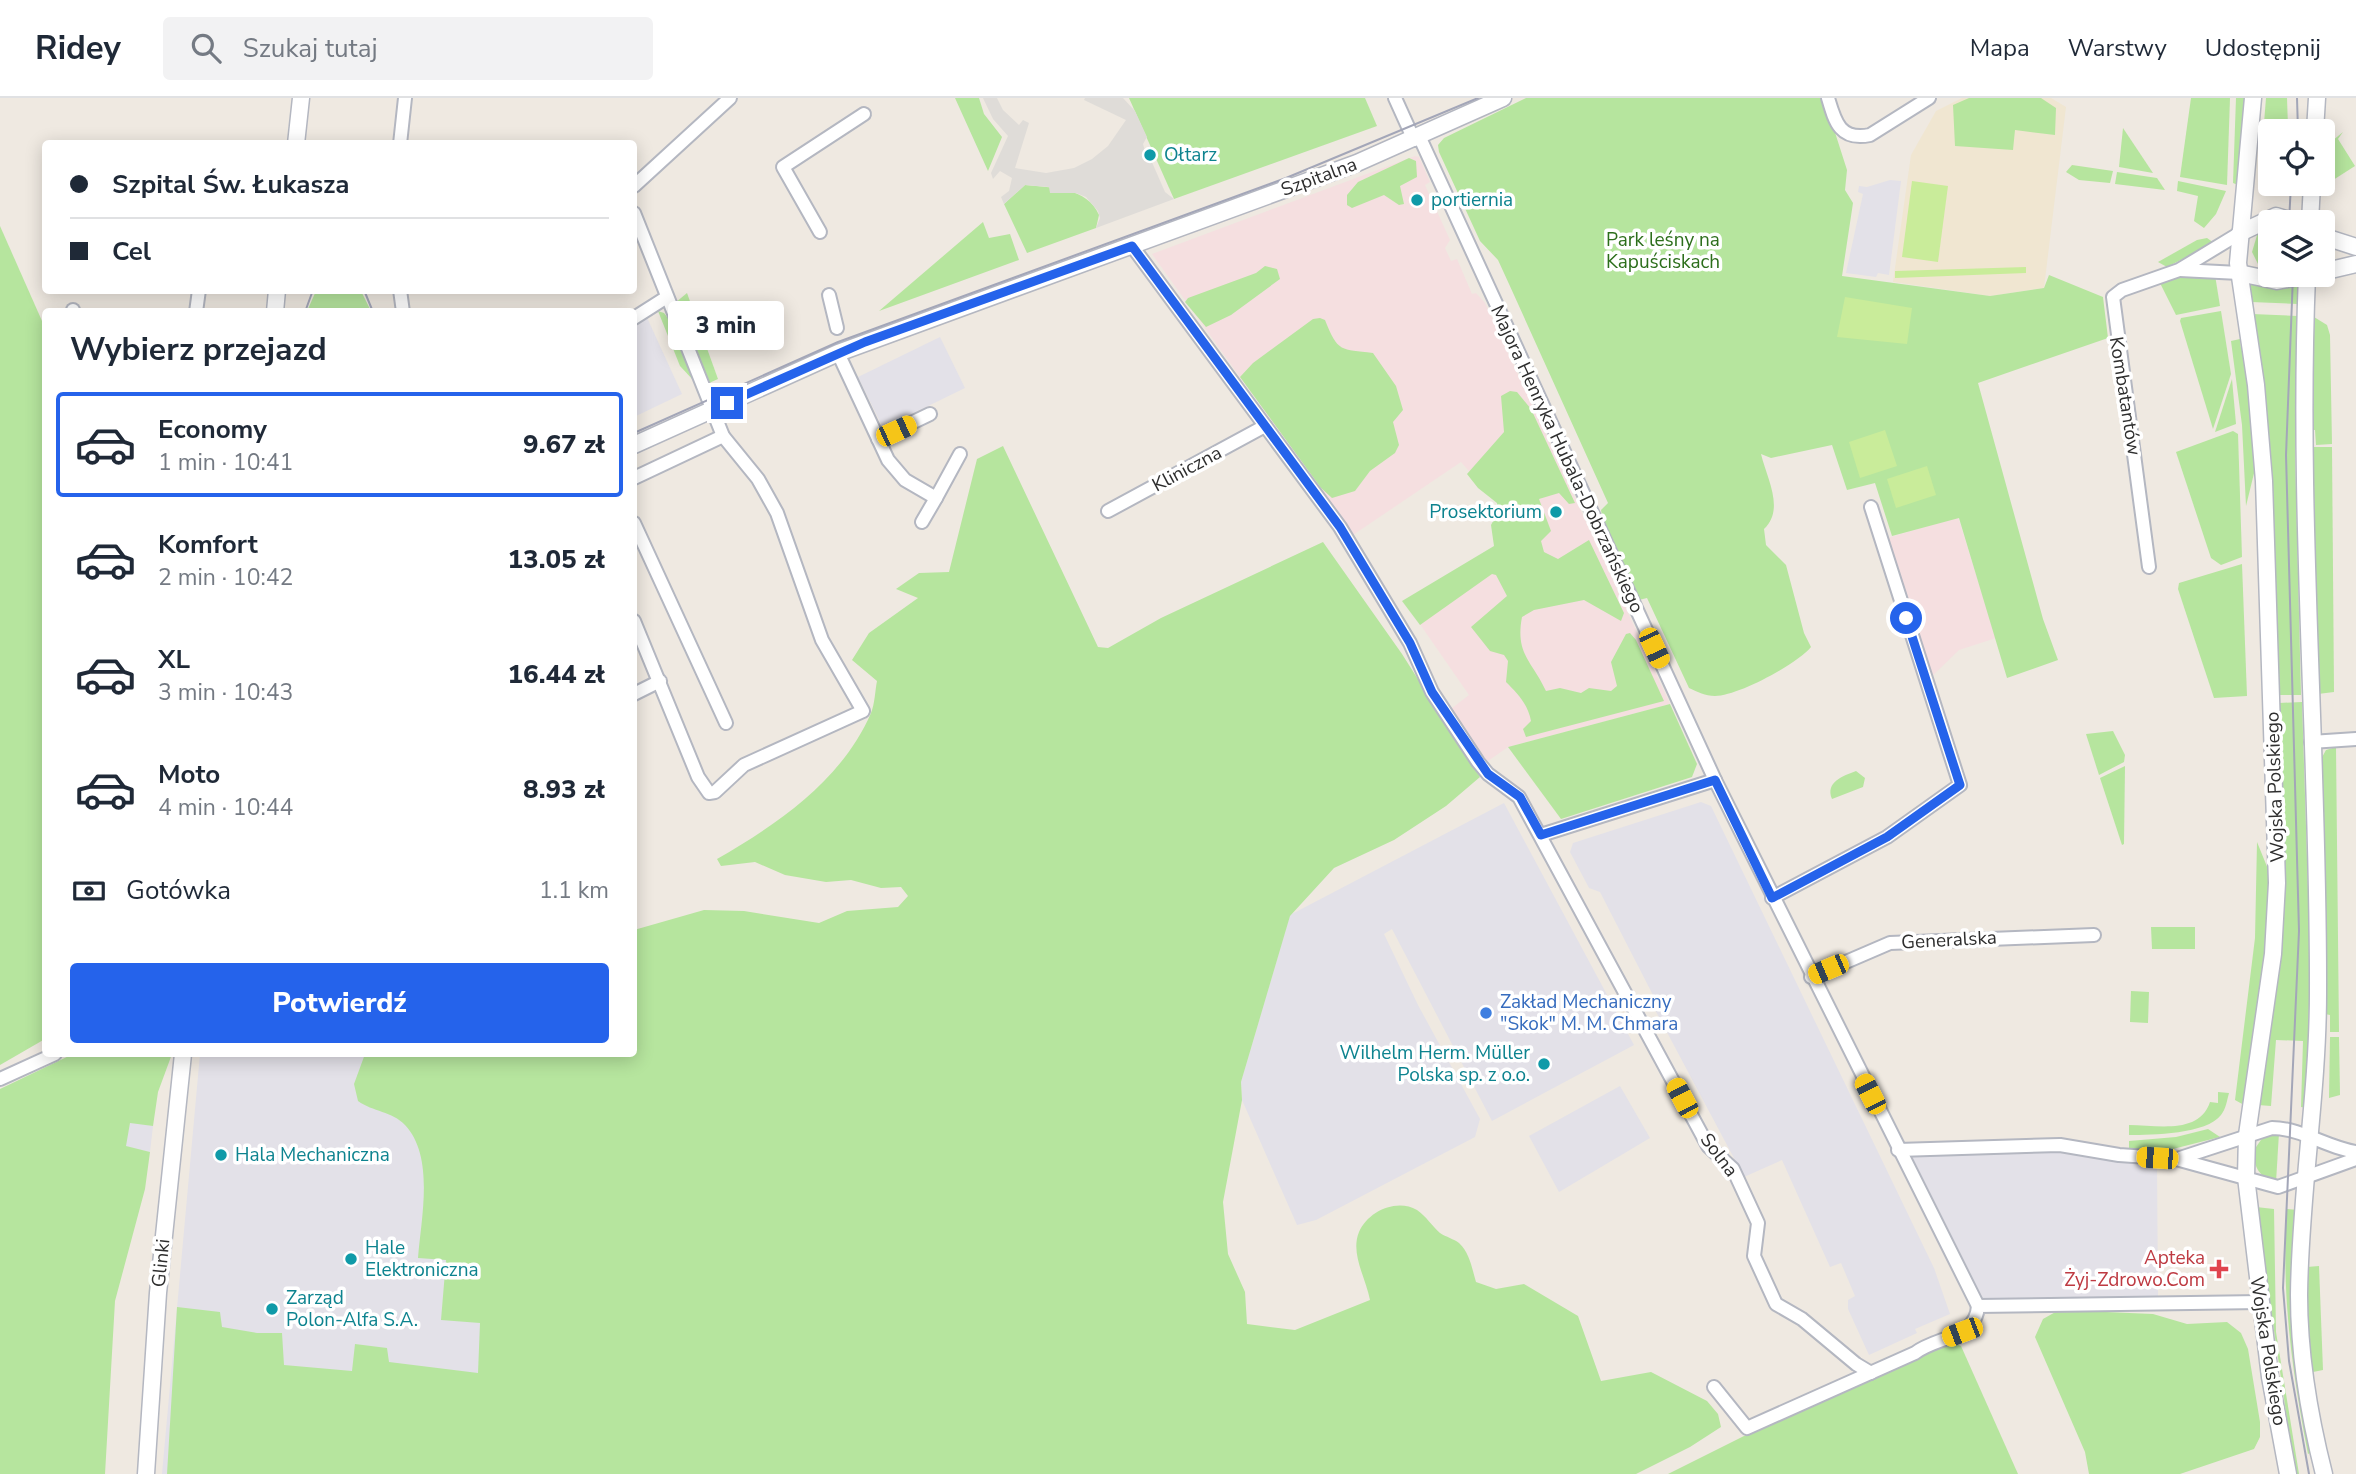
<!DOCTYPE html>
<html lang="pl">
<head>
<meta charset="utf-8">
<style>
	body { margin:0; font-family:"Nunito Sans",sans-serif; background:#f2f2f3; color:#1f2937; height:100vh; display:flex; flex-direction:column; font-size:26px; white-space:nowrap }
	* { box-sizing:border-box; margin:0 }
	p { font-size:23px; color:#747a83 }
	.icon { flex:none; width:38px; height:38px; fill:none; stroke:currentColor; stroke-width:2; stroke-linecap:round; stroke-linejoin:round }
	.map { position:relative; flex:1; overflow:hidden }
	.sheet { position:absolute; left:42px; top:210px; width:595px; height:749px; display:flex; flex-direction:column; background:#fff; border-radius:7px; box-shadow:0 4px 18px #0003 }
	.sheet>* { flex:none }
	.top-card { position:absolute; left:42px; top:42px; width:595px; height:154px; border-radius:7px; box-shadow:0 4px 18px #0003; display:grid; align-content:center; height:154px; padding:0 28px; background:#fff }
	.tools { position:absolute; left:2258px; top:21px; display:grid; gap:14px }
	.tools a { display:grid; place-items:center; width:77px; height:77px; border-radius:7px; background:#fff; box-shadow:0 4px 18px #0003; font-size:35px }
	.end { position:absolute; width:32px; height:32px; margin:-16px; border:9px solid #2563eb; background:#fff; box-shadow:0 0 0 4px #fff }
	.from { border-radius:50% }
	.bubble { position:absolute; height:49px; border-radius:7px; background:#fff; box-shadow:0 4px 18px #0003; font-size:23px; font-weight:800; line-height:49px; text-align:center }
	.car { position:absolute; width:21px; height:42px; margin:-21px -10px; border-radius:9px; box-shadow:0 0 5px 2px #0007; background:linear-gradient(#f5c518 24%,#345 0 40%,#f5c518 0 76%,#345 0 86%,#f5c518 0) }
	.top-card b { display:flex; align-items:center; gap:24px; height:66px; font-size:26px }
	.top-card b+b { border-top:2px solid #e0e1e3 }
	.top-card i { width:18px; height:18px; background:#1f2937 }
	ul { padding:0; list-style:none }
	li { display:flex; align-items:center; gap:21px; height:105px; margin:0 14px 10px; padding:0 14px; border:4px solid transparent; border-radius:7px }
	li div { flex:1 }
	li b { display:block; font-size:26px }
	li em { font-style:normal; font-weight:800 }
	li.active { border-color:#2563eb }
	li>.icon { width:63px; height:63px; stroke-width:1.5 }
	h2 { padding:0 28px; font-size:32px; line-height:84px }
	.pay { display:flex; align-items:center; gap:18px; height:77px; padding:0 28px; font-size:26px }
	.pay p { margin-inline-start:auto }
	.cta { display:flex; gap:14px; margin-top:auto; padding:14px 28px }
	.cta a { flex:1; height:80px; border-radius:7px; background:#2563eb; color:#fff; font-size:28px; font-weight:800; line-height:80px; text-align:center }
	header { display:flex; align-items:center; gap:42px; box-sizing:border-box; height:98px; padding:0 35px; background:#fff; border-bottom:2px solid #e0e1e3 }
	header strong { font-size:33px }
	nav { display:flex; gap:38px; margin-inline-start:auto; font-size:24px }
	.search { width:490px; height:63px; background:#f2f2f3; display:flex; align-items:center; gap:18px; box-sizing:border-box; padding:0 24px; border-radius:7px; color:#747a83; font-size:26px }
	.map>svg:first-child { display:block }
	.industrial { fill:#e3e1e8 }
	.education { fill:#f0e6d1 }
	.medical { fill:#f5dfe0 }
	.green { fill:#b6e59e }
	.pitch { fill:#c9ec9a }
	.plaza { fill:#dfdcd8 }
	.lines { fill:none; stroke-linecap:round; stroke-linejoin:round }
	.street-casing { stroke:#b4b7c1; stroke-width:16 }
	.secondary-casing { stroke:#b4b7c1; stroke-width:19 }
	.street { stroke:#fff; stroke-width:12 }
	.secondary { stroke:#fff; stroke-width:16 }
	.tram { stroke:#a3a6b8; stroke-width:2 }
	.route { stroke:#2563eb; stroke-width:9 }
	.culture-dot { fill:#0f9aa8; stroke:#fff; stroke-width:2.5 }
	.shop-dot { fill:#3f7fe0; stroke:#fff; stroke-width:2.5 }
	.health-dot { fill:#e0444e; stroke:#fff; stroke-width:2.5 }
	.labels { text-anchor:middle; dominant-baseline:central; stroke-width:7; stroke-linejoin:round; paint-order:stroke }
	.culture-label { font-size:19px; fill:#0d838f; stroke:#fff; text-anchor:start }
	.street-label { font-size:19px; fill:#2e2e2e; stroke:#fff }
	.park-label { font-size:19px; fill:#2c6e1b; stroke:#fff }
	.shop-label { font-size:19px; fill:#366cbe; stroke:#fff; text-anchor:start }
	.health-label { font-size:19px; fill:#be3a42; stroke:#fff; text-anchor:end }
</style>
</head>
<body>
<header>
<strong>Ridey</strong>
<div class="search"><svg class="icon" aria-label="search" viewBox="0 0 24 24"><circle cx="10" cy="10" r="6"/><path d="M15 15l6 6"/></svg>Szukaj tutaj</div>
<nav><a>Mapa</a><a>Warstwy</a><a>Udostępnij</a></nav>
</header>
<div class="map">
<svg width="2356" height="1376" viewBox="0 0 2356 1376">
	<rect width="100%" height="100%" fill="#efe9e1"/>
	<g class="industrial">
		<polygon points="1890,82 1901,83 1889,177 1878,175 1876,179 1846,175 1863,96 1858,94 1859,88 1867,89"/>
		<polygon points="644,213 682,296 634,319 634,220"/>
		<polygon points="940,239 965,290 883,330 858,279"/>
		<polygon points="1701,704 1711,708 1934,1170 1950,1216 1915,1231 1917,1235 1869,1257 1848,1211 1848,1202 1855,1198 1841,1165 1830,1169 1782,1062 1744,1079 1653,908 1655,901 1600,794 1589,790 1570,754 1573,745"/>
		<polygon points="1504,705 1634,947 1492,1023 1392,831 1384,836 1418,907 1480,1021 1475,1039 1316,1122 1297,1127 1242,1002 1241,984 1290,817"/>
		<polygon points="200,956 396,956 574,1376 162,1376"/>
		<polygon points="1620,988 1650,1040 1559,1094 1529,1038"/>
		<polygon points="130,1024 153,1028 150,1054 125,1049"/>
		<polygon points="2060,1047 2157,1060 2158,1205 1978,1208 1898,1052"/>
	</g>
	<polygon class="education" points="1962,0 2051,0 2066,9 2044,190 1990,198 1893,184 1911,57 1936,13"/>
	<g class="medical">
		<polygon points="1415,58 1419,59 1430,84 1425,87 1450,142 1445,150 1451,163 1457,161 1472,196 1476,195 1485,205 1670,606 1508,649 1485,665 1447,614 1469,597 1406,506 1501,449 1509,419 1461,364 1353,437 1152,156"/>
		<polygon points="1958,419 1996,540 1959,552 1926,584 1881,442"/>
	</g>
	<g class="green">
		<polygon points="955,0 979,0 984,16 1002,39 988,73"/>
		<polygon points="1129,0 1365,0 1377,28 1174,101"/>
		<path d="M1526,0H1824L1847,72L1845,92L1853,105L1842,178L1990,198L2044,190L2049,177L2103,199L2108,240L1978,285L2043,521L2058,562L2007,580L1959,420L1892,438L1875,385L1847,392L1832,347L1771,360L1761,356C1767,381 1785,411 1764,431L1766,447L1786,467L1804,535L1811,549C1797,566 1738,598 1715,598C1705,598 1698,594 1689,590L1647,500L1639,502L1603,423L1601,412L1608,405L1509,186L1498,162L1480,143L1439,54L1438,47L1444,40Z"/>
		<polygon points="1969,0 2041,0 2056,10 2055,37 2015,32 2013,52 1955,48 1953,7"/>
		<polygon points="2191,0 2230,0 2227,87 2180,79"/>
		<polygon points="2236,0 2246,0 2238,87 2233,85"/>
		<polygon points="2266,0 2287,0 2288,29 2270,33 2270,86 2280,88 2259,88"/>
		<polygon points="2123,30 2153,75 2119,69"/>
		<polygon points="2343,34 2338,41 2355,68 2330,84 2332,43"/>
		<polygon points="1409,60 1416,63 1417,79 1400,88 1404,106 1399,107 1384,97 1352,110 1347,107 1347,97 1358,84"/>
		<polygon points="2072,67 2113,73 2110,85 2079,82 2066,74"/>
		<polygon points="2117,74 2157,80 2165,92 2115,86"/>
		<polygon points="2178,83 2226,93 2216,116 2204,130 2194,123 2198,98 2177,93"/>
		<path d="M1025,87C1053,90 1087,89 1099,117L1096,130L1027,155L1004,106Z"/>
		<polygon points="983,124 989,140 1010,136 1019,162 879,213"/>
		<polygon points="2270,127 2270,174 2258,166 2252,154 2258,134"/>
		<polygon points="0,128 46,232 45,941 0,967"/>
		<polygon points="2207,140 2214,145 2167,169 2158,164 2197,142"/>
		<polygon points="1265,168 1277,171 1280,181 1231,217 1206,229 1185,204 1188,200 1256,175"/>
		<polygon points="2215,177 2220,208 2176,217 2160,185 2182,178"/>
		<polygon points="2248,184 2277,189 2299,187 2298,206 2251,204"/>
		<polygon points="316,193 361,193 371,213 307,213"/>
		<polygon points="687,195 718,281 707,286 675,205"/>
		<polygon points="658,213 664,215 670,223 694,283 680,268"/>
		<polygon points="2221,213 2231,276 2213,331 2180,223 2181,220"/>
		<polygon points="2252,216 2297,218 2295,353 2301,597 2279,597 2271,396"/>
		<polygon points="2314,219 2327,227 2330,237 2332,346 2316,347 2315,332 2311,332"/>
		<path d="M1320,220L1325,222C1338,255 1341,251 1373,255L1396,288L1403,312L1393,324L1399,347L1395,355L1370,373L1355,393L1332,400L1321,390L1240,279L1253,265L1313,221Z"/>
		<polygon points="2240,241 2241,250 2244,249 2257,363 2246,408 2242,327 2231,243"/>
		<polygon points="2232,281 2236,326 2215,334"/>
		<path d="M1510,293L1517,294L1531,311L1575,405L1569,406L1559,395L1539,401L1551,433L1541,443L1544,454L1558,461L1589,442L1624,515L1621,523L1584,502L1534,512L1522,519C1515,556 1532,563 1546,593L1560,590L1581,595L1589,590L1611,593L1617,588L1611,564L1626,536L1630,535L1636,542L1664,603L1526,639L1523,631L1531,623C1528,606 1517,595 1506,584L1508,563L1504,557L1490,553L1471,529L1507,498L1496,477L1492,476L1420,527L1402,503L1494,448L1491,427L1498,414L1497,405L1478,390L1467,376L1504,334L1501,298Z"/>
		<polygon points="2233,333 2238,336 2242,459 2221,467 2211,460 2176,354"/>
		<path d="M1003,348L1098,549L1108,550L1161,520L1323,444L1402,556L1480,679L1446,708L1394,742L1334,770L1290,818L1241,984L1242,1002L1223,1104L1228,1156L1245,1194L1247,1226L1295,1232L1370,1202C1366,1180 1350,1156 1359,1134C1368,1113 1397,1100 1417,1112C1426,1118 1432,1128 1440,1135C1446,1139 1454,1141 1459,1145C1470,1155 1472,1171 1476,1184L1496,1191L1524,1186L1578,1218L1601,1283L1651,1274L1707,1303L1718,1316L1721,1329L1690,1349L1636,1376H167L177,1209L220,1214L222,1229L257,1235H282L284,1267L352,1273L355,1246L387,1250L389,1264L478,1275L480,1225L441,1222L446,1162L418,1160C421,1121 435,1059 405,1027C392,1013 373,1014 358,1003L354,986L365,956H634V832L704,812L744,813L819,825L847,813L898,809L908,798L901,789L881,790L851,782L826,784L785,777L755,764L721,768L717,761C778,726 842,682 871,615C875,605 875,593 877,583L852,562L869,535L918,500L896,491L919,475L949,474L977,361Z"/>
		<polygon points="2313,349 2332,349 2334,594 2318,596"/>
		<polygon points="2242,466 2247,598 2214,600 2178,491 2179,485"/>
		<polygon points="2302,604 2310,854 2307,1010 2301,1009 2303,943 2276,942 2271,1008 2258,1007 2283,821 2279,605"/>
		<polygon points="1670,606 1697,666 1692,679 1561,721 1508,649"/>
		<polygon points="2113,633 2125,657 2124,664 2099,677 2086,636"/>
		<polygon points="2336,649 2339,934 2330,934 2330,917 2325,916 2320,663 2326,652"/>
		<polygon points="2125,668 2124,746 2122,747 2100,680"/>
		<path d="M1856,673L1865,680L1863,689L1832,701C1825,684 1843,678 1856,673Z"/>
		<polygon points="2257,744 2270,776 2265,865 2244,1007 2235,1002 2255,840"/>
		<polygon points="2151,829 2195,829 2195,851 2152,851"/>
		<polygon points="2131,893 2149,894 2148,925 2130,924"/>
		<polygon points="2330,939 2339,939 2340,997 2329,1000"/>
		<polygon points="73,956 172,956 158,994 153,1028 130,1025 126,1048 150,1054 145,1091 115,1203 105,1376 0,1376 0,991"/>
		<path d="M2218,994L2229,995C2227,1002 2226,1011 2221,1017C2207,1036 2152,1037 2129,1037V1027C2157,1027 2199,1037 2210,1004L2218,1005Z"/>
		<polygon points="2208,1031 2220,1039 2165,1053 2129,1053 2129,1043 2176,1039"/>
		<path d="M2279,1035L2276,1084C2258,1078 2254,1070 2254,1052L2263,1039Z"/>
		<polygon points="2256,1109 2274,1111 2276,1234 2299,1376 2295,1376"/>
		<path d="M2287,1111L2298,1112L2299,1292L2310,1355L2308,1356C2292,1274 2281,1195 2287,1111Z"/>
		<polygon points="2319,1168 2323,1272 2313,1274 2307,1230 2307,1169"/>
		<polygon points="2059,1212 2153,1216 2187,1226 2227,1224 2241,1235 2248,1251 2260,1324 2260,1339 2254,1351 2180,1376 2089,1376 2085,1354 2035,1239 2043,1221"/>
		<polygon points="1950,1244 1961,1248 2018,1376 1668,1376 1764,1328"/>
	</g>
	<g class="pitch">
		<polygon points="1912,83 1948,88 1938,164 1902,159"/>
		<polygon points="2026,169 2026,175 1895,180 1895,173"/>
		<polygon points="1845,199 1912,210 1907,246 1837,239"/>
		<polygon points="1885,332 1897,368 1860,380 1849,344"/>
		<polygon points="1927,368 1936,397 1896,410 1887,381"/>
	</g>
	<polygon class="plaza" points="983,0 997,0 1003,12 1019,27 1023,22 1029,25 1015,70 1046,75 1074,70 1092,61 1108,48 1126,22 1084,2 1085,0 1123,0 1135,13 1147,39 1143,46 1147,60 1151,62 1165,94 1174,101 1096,130 1100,120 1098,113 1086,99 1076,95 1050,95 1049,89 1025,87 1004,106 1001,99 1009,93 1012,80 1000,73 993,81 991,75 1008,38 993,21"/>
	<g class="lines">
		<defs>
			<g id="street">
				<polyline points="1395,0 1414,42"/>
				<path d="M1828,0C1835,24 1840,43 1870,37L1929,0"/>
				<polyline points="1420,40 1715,682 1978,1208"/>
				<polyline points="400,46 405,0"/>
				<polyline points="634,88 730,0"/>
				<polyline points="634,115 723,338 758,381 777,415 822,542 863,613 744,667 715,694 709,695 698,679 634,523"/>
				<polyline points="820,134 783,69 864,16"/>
				<polyline points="1132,148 1340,429 1410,545 1432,594 1478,664 1488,676 1519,699 1708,1048 1733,1071 1758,1125 1754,1158 1776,1206 1802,1221 1856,1266 1871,1275"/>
				<polyline points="2180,172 2239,175"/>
				<polyline points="400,192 403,214"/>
				<polyline points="829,197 837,230"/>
				<polyline points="73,212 73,214"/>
				<polyline points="196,214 199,192"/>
				<polyline points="634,220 667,199"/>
				<polyline points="838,255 888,362 905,382 936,400 960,356"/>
				<polyline points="878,341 930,316"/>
				<polyline points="634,380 723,338"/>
				<polyline points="1108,413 1265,328"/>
				<polyline points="922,424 936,400"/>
				<polyline points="634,425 726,625"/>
				<polyline points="2149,469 2113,199 2122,192 2179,172 2240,135"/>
				<polyline points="634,596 660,583"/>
				<polyline points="2311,644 2356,641"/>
				<polyline points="1541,737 1715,682"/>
				<polyline points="1772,800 1887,739 1960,687 1871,409"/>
				<polyline points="1811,879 1890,845 2094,837"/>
				<polyline points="0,981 55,956"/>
				<polyline points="1898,1052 2060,1047 2119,1057 2176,1061 2278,1089 2356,1061"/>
				<path d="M2180,1060L2272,1030C2301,1030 2328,1050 2356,1054"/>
				<path d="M1714,1289L1747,1330L1915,1255C1937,1238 1976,1241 1978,1208L2261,1204"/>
			</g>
			<g id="secondary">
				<polyline points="2253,0 2238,165 2256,287 2264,383 2277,785 2273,856 2247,1037 2246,1079 2270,1279 2288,1376"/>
				<polyline points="2315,33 2317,0"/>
				<polyline points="296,46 301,0"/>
				<polyline points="2310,124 2312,86"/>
				<polyline points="2240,135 2276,118 2296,124"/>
				<polyline points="2322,138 2356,149"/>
				<polyline points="2322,174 2356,166"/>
				<polyline points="2239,175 2277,183 2309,177"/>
				<path d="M2307,177C2297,417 2319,656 2318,895C2318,996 2300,1096 2299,1197C2299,1257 2309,1317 2324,1376"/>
				<polyline points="275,214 277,192"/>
				<polyline points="634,347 838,255 1357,65 1503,0"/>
				<polyline points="146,1376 158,1195 183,956"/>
			</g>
		</defs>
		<use href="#street" class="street-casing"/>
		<use href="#secondary" class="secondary-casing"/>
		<use href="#street" class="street"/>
		<use href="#secondary" class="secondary"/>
		<g class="tram">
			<polyline points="2297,0 2298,33"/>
			<polyline points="2289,124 2291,86"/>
			<polyline points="2293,177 2286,357 2299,833 2283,1190 2289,1263 2309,1376"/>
			<polyline points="364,192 373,214"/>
			<polyline points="305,214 313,192"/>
			<polyline points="634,335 838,244 1286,80 1478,0"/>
		</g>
	</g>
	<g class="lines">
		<polyline class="route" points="727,305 865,244 1132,148 1340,429 1410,545 1432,594 1488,676 1520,699 1541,737 1715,682 1772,800 1887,739 1960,687 1906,520"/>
	</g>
	<g class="culture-dot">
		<circle cx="1150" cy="57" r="7"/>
		<circle cx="1417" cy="102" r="7"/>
		<circle cx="1556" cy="414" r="7"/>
		<circle cx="1544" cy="966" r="7"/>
		<circle cx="221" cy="1057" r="7"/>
		<circle cx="351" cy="1161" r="7"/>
		<circle cx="272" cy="1211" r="7"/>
	</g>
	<circle class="shop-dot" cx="1486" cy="915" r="7"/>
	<path class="health-dot" d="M2215.5 1160.5h7v7h7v7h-7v7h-7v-7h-7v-7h7z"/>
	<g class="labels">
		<g class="culture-label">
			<text x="1164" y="57">Ołtarz</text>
			<text x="1431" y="102">portiernia</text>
			<text x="1542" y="414" text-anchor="end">Prosektorium</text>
			<text x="1530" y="955" text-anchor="end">Wilhelm Herm. Müller<tspan x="1530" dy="22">Polska sp. z o.o.</tspan></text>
			<text x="235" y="1057">Hala Mechaniczna</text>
			<text x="365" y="1150">Hale<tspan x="365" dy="22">Elektroniczna</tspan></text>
			<text x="286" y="1200">Zarząd<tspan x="286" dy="22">Polon-Alfa S.A.</tspan></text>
		</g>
		<g class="street-label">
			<text transform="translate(1319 79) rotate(-20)">Szpitalna</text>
			<text transform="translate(2125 298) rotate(81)">Kombatantów</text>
			<text transform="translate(1567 361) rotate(65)">Majora Henryka Hubala-Dobrzańskiego</text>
			<text transform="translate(1187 371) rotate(-28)">Kliniczna</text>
			<text transform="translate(2275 689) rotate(-92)">Wojska Polskiego</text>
			<text transform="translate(1949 842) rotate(-3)">Generalska</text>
			<text transform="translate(1719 1057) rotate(53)">Solna</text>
			<text transform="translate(161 1165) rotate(-84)">Glinki</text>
			<text transform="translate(2268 1253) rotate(81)">Wojska Polskiego</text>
		</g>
		<g class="park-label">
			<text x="1663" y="142">Park leśny na<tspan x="1663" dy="22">Kapuściskach</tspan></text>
		</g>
		<g class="shop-label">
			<text x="1500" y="904">Zakład Mechaniczny<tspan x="1500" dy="22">"Skok" M. M. Chmara</tspan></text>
		</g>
		<g class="health-label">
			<text x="2205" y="1160">Apteka<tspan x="2205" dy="22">Żyj-Zdrowo.Com</tspan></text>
		</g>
	</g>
</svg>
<div class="tools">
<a><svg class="icon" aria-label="locate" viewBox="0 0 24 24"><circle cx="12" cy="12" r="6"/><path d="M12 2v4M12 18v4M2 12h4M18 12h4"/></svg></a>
<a><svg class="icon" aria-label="layers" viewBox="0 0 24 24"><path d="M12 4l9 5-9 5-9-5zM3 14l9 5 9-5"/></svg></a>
</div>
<i class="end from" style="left:1906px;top:520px"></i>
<i class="end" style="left:727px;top:305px"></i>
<div class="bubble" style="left:668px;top:203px;width:116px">3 min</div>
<i class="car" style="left:896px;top:333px;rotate:65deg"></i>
<i class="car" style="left:1654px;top:550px;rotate:155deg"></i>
<i class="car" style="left:1828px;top:871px;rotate:247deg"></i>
<i class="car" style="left:1870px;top:996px;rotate:333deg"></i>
<i class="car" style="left:1682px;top:1000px;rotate:332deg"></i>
<i class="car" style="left:2157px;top:1060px;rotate:274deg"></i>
<i class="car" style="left:1962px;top:1234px;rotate:249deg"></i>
<div class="top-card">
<b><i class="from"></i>Szpital Św. Łukasza</b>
<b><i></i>Cel</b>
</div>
<section class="sheet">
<h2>Wybierz przejazd</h2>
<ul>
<li class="active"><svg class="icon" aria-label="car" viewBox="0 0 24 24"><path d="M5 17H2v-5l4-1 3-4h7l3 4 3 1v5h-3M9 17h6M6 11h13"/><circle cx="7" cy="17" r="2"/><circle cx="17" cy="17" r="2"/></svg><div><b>Economy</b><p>1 min · 10:41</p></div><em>9.67 zł</em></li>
<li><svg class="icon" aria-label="car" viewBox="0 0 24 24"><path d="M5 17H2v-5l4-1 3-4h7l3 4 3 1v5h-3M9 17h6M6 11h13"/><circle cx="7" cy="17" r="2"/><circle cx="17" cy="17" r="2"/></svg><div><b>Komfort</b><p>2 min · 10:42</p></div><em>13.05 zł</em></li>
<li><svg class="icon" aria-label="car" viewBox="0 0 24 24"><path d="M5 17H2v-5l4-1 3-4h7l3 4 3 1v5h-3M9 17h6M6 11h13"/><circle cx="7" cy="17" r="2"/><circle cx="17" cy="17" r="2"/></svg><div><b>XL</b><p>3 min · 10:43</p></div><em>16.44 zł</em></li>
<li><svg class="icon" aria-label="car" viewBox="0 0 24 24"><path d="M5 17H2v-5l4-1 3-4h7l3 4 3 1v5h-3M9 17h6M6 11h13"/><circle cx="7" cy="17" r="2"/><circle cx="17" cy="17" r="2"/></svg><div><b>Moto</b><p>4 min · 10:44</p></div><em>8.93 zł</em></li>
</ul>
<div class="pay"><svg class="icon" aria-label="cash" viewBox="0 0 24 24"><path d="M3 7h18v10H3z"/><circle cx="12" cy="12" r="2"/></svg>Gotówka<p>1.1 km</p></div>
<div class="cta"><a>Potwierdź</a></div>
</section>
</div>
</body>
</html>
